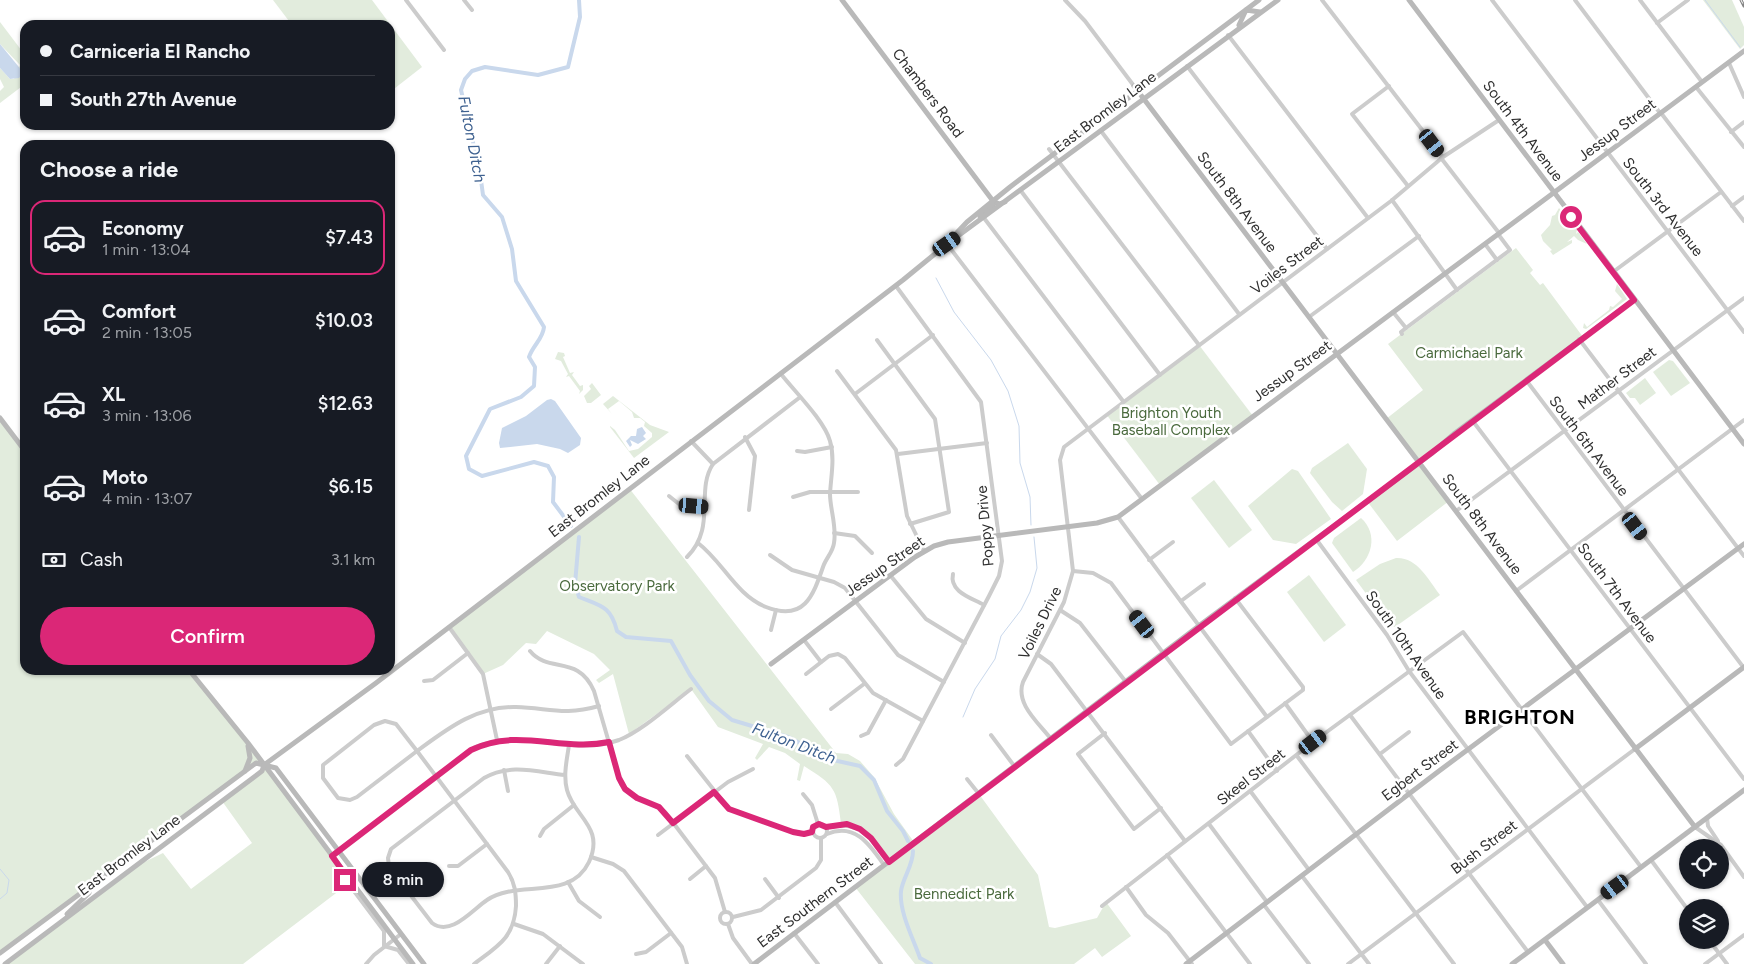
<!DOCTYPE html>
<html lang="en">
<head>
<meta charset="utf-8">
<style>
	body { margin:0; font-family:Figtree,sans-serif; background:#242831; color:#f1f3f6; height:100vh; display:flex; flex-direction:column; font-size:19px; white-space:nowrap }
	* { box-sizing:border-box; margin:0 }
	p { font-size:16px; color:#9ea1a6 }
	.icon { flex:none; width:28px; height:28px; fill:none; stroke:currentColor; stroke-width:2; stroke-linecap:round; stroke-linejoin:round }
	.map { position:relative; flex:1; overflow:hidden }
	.side { position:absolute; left:20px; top:140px; width:375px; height:535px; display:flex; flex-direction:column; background:#171b24; border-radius:15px; box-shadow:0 1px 4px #0004 }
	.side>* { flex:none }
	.hud { position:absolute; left:20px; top:20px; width:375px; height:110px; border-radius:15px; box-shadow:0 1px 4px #0004; display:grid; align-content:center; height:110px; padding:0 20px; background:#171b24 }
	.controls { position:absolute; left:1679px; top:839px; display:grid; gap:10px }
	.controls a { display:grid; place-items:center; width:50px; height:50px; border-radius:50%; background:#171b24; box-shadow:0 1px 4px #0004; font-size:25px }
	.end { position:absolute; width:22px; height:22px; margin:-11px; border:6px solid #db2777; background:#fff; box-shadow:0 0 0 2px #fff }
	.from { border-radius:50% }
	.bubble { position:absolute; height:35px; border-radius:18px; background:#171b24; box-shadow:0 1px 4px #0004; font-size:16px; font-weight:600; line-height:35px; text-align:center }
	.car { position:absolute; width:15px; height:30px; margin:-15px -8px; border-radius:6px; box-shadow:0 0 4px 1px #0007; background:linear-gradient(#222 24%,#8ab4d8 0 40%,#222 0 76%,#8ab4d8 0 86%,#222 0) }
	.hud b { display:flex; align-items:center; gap:18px; height:48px; font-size:19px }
	.hud b+b { border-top:1px solid #363941 }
	.hud i { width:12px; height:12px; background:#f1f3f6 }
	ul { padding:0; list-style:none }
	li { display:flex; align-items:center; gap:15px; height:75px; margin:0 10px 8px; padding:0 10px; border:2px solid transparent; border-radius:15px }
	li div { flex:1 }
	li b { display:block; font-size:19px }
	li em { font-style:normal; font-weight:600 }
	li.on { border-color:#db2777 }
	li>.icon { width:45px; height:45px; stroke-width:1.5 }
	h2 { padding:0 20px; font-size:22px; line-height:60px }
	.pay { display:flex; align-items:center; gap:12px; height:55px; padding:0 20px; font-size:19px }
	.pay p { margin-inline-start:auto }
	.cta { display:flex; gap:10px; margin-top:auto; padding:10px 20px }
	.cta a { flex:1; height:58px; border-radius:30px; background:#db2777; color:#fff; font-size:20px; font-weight:600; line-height:58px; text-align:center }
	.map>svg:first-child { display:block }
	.green { fill:#e2ecdd }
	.water { fill:#c9d8ec }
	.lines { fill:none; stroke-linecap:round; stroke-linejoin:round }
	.stream { stroke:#c9d8ec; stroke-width:1 }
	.canal { stroke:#c9d8ec; stroke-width:4 }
	.street { stroke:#ccc; stroke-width:4 }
	.secondary { stroke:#b9b9b9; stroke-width:5 }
	.rail-casing { stroke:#848484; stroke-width:3 }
	.rail { stroke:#fff; stroke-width:1; stroke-dasharray:4; stroke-linecap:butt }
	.route { stroke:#db2777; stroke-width:6 }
	.labels { text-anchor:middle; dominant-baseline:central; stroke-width:5; stroke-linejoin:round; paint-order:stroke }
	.street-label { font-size:15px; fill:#2f2f2f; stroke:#fff }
	.park-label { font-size:15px; fill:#4a6a3d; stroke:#fff }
	.water-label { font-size:16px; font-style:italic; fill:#3e6190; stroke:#fff }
	.district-label { font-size:20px; font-weight:bold; letter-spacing:1px; fill:#000; stroke:#fff }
</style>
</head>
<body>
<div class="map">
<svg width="1744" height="964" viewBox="0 0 1744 964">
	<rect width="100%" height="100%" fill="#fff"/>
	<g class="green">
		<polygon points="273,0 372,0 422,67 390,92 390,25 292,25"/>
		<polygon points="1703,0 1732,0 1744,27 1744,45 1740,49"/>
		<polygon points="0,22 25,55 25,84 0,103 0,91 4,87 0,79 0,68 10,79 14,79 20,65 0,44"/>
		<polygon points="1559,208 1577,230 1576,234 1578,232 1587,244 1578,240 1574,236 1567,242 1572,240 1572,243 1553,255 1550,251 1552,250 1543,241 1541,235 1550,225 1552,216 1555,215"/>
		<polygon points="1516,248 1533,270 1530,273 1540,285 1543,283 1583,337 1419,462 1449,501 1397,541 1367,501 1419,463 1386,419 1423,390 1388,344"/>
		<polygon points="1617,284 1627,299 1586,329 1583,328 1584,323 1587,327 1609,310 1610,306 1613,307 1622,299 1615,291"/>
		<polygon points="1199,345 1253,416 1160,485 1106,414"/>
		<polygon points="558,352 564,353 565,356 563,357 570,373 574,372 572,375 580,386 583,385 583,390 579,394 580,391 569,376 566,377 568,374 561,361 555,359"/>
		<polygon points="1669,360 1673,361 1690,383 1671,396 1653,372"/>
		<polygon points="1645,378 1656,393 1640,405 1635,398 1630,398 1626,393"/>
		<polygon points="592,383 601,395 591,403 587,403 584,396 591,389 589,386"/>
		<polygon points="613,396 650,425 669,432 634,458 610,427 610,426 615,430 629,451 638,449 652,437 652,433 644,426 645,422 640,418 634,418 632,412 619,401 608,409 612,414 603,404"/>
		<polygon points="0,418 25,451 25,670 191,670 342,870 348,884 243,964 5,964 130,869 163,853 191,889 252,843 222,801 262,771 264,765 254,763 0,953"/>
		<polygon points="1348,443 1367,469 1363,494 1342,511 1332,502 1310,473 1312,468"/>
		<polygon points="1292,469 1298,471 1331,519 1296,544 1273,540 1248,506"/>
		<polygon points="1214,480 1252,530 1229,548 1191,498"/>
		<path d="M629,488L836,753L848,754L860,761L874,777L894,814L914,842L979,794L1038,875L1049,927L1055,928L1097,918L1106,902L1131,936L1102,957L1095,948L1074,964H915L855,887L889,862L864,832L841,824C837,788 834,785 804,766L800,781L797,780L800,764L785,753L769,747L757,760L755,758L763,744L718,727L691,689L629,734L613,674L599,683L596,680L610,670L594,654L547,631L536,644L526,643L503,665L483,674L449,627Z"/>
		<path d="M1361,518C1379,534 1372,560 1353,572L1332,543L1334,538Z"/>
		<path d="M1396,558C1417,557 1428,579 1440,595L1395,627L1390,626L1356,580L1380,564Z"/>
		<polygon points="1309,575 1346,625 1324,642 1287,592"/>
	</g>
	<g class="water">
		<polygon points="0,44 23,72 19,78 10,79 0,68"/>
		<polygon points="551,399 555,401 581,438 580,445 568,453 560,449 537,444 500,448 499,443 502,428 526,416 547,400"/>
		<polygon points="642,427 646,433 643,436 646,439 638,444 630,440 632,445 630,447 626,441 631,436 636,436 637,429"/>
	</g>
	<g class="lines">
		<g class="stream">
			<polyline points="1705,0 1740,47"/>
			<polyline points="936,278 954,312 991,360 1008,391 1019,426 1020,463 1030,497 1031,525"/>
			<polyline points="963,717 975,689 995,659 1001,636 1021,610 1030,592 1037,568 1034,537"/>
			<polyline points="0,869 9,880 7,893 0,899"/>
		</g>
		<g class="canal">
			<path d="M571,526L553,502L554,477L548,466L534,462L482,476L469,469L466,456L490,409L521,397L534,386L535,367L529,357C533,345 543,339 544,327L516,281L512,249L502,217L483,195L480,173L461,90L465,79L472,71L485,67L538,75L568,67L580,17L579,0"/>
			<path d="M579,537L575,584L579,597C601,606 611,606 617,631L626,637L671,641L690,675L709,701L732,720L788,737L833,760L860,766L874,780L887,811L903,831L908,841"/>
			<path d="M913,851C913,866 903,877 901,891C899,912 913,938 920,958L931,964"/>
		</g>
		<g class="street">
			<polyline points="406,0 444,50"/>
			<polyline points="464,0 472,10"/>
			<polyline points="1065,0 1085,21 1134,86"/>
			<polyline points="1322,0 1443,157"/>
			<polyline points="1492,0 1744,332"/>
			<polyline points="1575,0 1660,113"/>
			<polyline points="1640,0 1702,82"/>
			<polyline points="1657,23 1688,0"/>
			<polyline points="1228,35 1368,218"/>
			<polyline points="1729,63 1744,97"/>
			<polyline points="1187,66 1327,249"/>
			<polyline points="1389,86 1352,114 1408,186"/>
			<polyline points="1696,87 1744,147"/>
			<polyline points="1661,113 1744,221"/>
			<polyline points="1101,131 1239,314"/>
			<polyline points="1731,132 1744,122"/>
			<polyline points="1049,149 1199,345"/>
			<polyline points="1441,158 1499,233"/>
			<polyline points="1021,191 1160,375"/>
			<polyline points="1392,200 1457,290"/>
			<polyline points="1732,206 1744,197"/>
			<polyline points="984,218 1123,401"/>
			<polyline points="947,244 1142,499"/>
			<polyline points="1485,244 1497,260"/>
			<polyline points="1613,272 1721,192"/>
			<polyline points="1393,312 1406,328 1401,332 1402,334"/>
			<polyline points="1309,317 1419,236"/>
			<polyline points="1406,328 1510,250 1498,234"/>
			<polyline points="1579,339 1744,556"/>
			<polyline points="877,340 935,419 949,512 910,524"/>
			<polyline points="837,371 896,450 907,516 924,551"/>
			<polyline points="1526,380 1744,668"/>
			<polyline points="855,394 933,335"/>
			<polyline points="1472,420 1744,779"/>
			<polyline points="745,437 755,456 749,510"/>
			<polyline points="691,441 713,464"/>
			<polyline points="797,451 805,452 832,447"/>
			<polyline points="898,454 987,443"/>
			<polyline points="669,496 679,504 705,507"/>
			<polyline points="793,497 810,492 858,492"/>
			<polyline points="1456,511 1744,298"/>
			<polyline points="1118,517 1267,717"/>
			<polyline points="834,533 855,536 872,553"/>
			<polyline points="1316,539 1387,635 1409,671 1587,907"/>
			<path d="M698,543C723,562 736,595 766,607C804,622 813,596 823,567C826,558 833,552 834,543C837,527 830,509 830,494C831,476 835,458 830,441C824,420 795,392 781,374"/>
			<polyline points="770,555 792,570 834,582 845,588 898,655 944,682"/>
			<path d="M687,557C717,527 695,491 713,464L799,398"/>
			<polyline points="1149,560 1173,542"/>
			<polyline points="1073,571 1093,573 1111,583 1231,744 1303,690 1303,687 1235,598"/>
			<path d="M953,574C949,592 972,598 984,605"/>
			<polyline points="890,575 926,619 965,643"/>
			<polyline points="1516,591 1744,420"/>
			<polyline points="1181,601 1204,584"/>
			<polyline points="1060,610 1080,623 1126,682"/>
			<polyline points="449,627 483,674 497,740"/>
			<polyline points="771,630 776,610"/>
			<polyline points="804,640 821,662"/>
			<path d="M530,651C549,674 578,654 594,691L621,784C632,799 651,801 665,812L715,878L725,912"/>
			<polyline points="1037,654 1051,664 1185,841"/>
			<polyline points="806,674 829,656 838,654 845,658 873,693 923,721"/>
			<polyline points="424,681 433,680 468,653"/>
			<polyline points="1285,703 1313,742"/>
			<polyline points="831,709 864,684"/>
			<polyline points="1350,715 1528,952"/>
			<polygon points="385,721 396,724 417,751 357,797 350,800 338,798 323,778 323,765 374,725"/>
			<polyline points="1248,731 1277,771"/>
			<polyline points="1105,733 1078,754 1134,829 1161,808"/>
			<polyline points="991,735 1015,767"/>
			<polyline points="861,736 868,733 886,700"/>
			<path d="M1051,739C1039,723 1015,704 1023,682L1064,602L1073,571L1060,460L1064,447L1391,201L1443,157L1499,120"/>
			<polyline points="1380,754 1409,732"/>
			<polyline points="687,756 729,809 793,832 804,834 812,832"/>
			<polyline points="1297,756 1454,964"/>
			<polyline points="896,765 903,759 989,596 999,576 1002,561 981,402 896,286"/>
			<polyline points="504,770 508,791"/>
			<path d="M565,775C537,772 510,763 484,778L391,849L388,858L389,867L432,923C451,937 472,910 487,900C517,879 570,902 589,862C605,827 574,817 567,790C563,775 567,759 569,745"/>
			<polyline points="967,779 979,794"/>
			<polyline points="1251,792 1309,870"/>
			<polyline points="803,794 812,805 818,824"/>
			<polyline points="1707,818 1708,826 1718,841"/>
			<circle cx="820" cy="831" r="7"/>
			<polyline points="1209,824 1267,902"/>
			<path d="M826,827C861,820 869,836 889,862"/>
			<polyline points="1695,827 1721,845 1744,877"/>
			<path d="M827,834C855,822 870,845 884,865"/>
			<polyline points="658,835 728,782 753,769"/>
			<polyline points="540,836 544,829 574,805"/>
			<path d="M332,855L475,747C524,727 571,757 619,740C642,731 670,705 691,689"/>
			<polyline points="1167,855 1250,964"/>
			<polyline points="591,857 613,864 624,871 682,947 687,964"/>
			<polyline points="1651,860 1688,910"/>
			<polyline points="449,866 458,866 487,844"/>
			<polyline points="343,872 345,879 384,931 384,946 398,950 409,964"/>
			<polyline points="1302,876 1369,964"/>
			<polyline points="690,879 706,866"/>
			<polyline points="765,879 779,898"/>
			<polyline points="568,882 579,901 600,917"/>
			<polyline points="1126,887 1146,915 1168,933 1192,964"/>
			<polyline points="1598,900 1646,964"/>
			<polyline points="835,902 881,964"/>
			<polyline points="1264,905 1309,964"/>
			<polyline points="1102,906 1313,742 1463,632 1641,867"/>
			<circle cx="726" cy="918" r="6"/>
			<polyline points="733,917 761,910 816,868 821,860 821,838"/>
			<polyline points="514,924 543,934 583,964"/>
			<polyline points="728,924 733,938 752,964"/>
			<polyline points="794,933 818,964"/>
			<polyline points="1709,940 1727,964"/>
			<polyline points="636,954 646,952 671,933"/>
			<polyline points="366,964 374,955 401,934"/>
			<path d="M474,964C498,946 514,938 516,906C516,893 515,883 508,872L417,751C447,729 476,706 516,707C549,708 564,716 599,706"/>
			<polyline points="546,964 560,946"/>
			<polyline points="1348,964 1635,749"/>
			<polyline points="1705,964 1744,935"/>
		</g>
		<g class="secondary">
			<polyline points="842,0 993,201 999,204 1005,202"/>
			<polyline points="1409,0 1744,444"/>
			<polyline points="1239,25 1246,10 1260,12"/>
			<polyline points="1134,86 1695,827"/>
			<polyline points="980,217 993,206 993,201"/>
			<polyline points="950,240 967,222 1010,187 1259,0"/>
			<polyline points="0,418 25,451"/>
			<polyline points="771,664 915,557 934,546 948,542 1097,523 1118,517 1744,51"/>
			<polyline points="189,670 248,743 413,964"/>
			<polyline points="1635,749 1744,667"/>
			<polyline points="245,771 250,758 248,746"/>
			<polyline points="67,914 89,893 90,885"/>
			<polyline points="1545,940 1563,964"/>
			<polyline points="0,953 256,763 276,768 424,964"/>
			<polyline points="5,964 262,771 264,765 376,683 903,280 947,244 1278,0"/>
			<polyline points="754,964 1200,625 1431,454 1455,433 1634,300"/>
			<polyline points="1186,964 1439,771 1744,544"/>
			<polyline points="1512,964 1744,790"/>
		</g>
		<defs>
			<polyline id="rail" points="1741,0 1744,6"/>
		</defs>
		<use href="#rail" class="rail-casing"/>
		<use href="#rail" class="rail"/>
	</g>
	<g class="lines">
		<path class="route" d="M345,880L342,870L332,856L471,750C518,727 561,752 609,742L619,778L625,789L637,798L659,807L673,823L714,792L729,809L793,832L804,834L812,832L813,827L819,824L826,827L847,824L860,829L871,838L889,862L1634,300L1571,217"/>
	</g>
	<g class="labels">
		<g class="street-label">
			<text transform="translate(928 93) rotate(53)">Chambers Road</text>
			<text transform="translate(1105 112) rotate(-37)">East Bromley Lane</text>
			<text transform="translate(1617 130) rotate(-37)">Jessup Street</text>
			<text transform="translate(1523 131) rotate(53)">South 4th Avenue</text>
			<text transform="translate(1237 202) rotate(53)">South 8th Avenue</text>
			<text transform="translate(1663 207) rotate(52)">South 3rd Avenue</text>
			<text transform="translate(1287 265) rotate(-37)">Voiles Street</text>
			<text transform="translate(1292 371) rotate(-36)">Jessup Street</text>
			<text transform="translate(1617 378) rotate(-37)">Mather Street</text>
			<text transform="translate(1589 446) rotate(53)">South 6th Avenue</text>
			<text transform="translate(599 496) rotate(-38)">East Bromley Lane</text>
			<text transform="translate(1482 524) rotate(53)">South 8th Avenue</text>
			<text transform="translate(985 526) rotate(-95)">Poppy Drive</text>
			<text transform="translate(885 566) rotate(-35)">Jessup Street</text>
			<text transform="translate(1617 593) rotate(53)">South 7th Avenue</text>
			<text transform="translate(1040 623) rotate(-64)">Voiles Drive</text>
			<text transform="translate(1406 645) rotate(55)">South 10th Avenue</text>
			<text transform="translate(1420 770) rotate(-37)">Egbert Street</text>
			<text transform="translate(1251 777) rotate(-38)">Skeel Street</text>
			<text transform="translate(1484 847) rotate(-37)">Bush Street</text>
			<text transform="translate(129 855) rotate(-37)">East Bromley Lane</text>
			<text transform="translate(815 902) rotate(-37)">East Southern Street</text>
		</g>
		<g class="park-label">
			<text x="1469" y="353">Carmichael Park</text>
			<text x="1171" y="413">Brighton Youth<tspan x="1171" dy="17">Baseball Complex</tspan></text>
			<text x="617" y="586">Observatory Park</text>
			<text x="964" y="894">Bennedict Park</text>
		</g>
		<g class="water-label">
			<text transform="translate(472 139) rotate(79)">Fulton Ditch</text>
			<text transform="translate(794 743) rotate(21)">Fulton Ditch</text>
		</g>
		<g class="district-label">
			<text x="1520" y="717">BRIGHTON</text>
		</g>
	</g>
</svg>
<div class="controls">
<a><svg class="icon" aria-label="locate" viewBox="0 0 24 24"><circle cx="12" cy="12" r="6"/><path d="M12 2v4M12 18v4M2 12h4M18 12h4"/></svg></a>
<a><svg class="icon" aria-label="layers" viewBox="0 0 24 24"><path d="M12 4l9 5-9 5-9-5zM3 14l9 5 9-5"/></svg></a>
</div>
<i class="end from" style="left:1571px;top:217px"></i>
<i class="end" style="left:345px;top:880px"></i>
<div class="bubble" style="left:362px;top:862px;width:82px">8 min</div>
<i class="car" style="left:1432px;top:143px;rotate:143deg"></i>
<i class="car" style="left:947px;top:244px;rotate:55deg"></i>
<i class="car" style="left:694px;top:506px;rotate:95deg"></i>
<i class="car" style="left:1635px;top:526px;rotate:143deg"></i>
<i class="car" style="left:1142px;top:624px;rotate:323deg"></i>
<i class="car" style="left:1313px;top:742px;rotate:53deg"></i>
<i class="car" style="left:1615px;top:887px;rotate:234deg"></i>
<div class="hud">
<b><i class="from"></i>Carniceria El Rancho</b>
<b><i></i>South 27th Avenue</b>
</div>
<section class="side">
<h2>Choose a ride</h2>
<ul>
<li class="on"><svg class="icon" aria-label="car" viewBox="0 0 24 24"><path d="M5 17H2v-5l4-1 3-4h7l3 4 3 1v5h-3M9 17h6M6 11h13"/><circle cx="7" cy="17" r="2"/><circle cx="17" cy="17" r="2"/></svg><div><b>Economy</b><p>1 min · 13:04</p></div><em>$7.43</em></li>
<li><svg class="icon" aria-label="car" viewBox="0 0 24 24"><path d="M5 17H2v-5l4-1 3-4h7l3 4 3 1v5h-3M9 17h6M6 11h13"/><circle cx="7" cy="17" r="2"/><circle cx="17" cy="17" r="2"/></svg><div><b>Comfort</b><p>2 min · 13:05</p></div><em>$10.03</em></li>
<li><svg class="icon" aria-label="car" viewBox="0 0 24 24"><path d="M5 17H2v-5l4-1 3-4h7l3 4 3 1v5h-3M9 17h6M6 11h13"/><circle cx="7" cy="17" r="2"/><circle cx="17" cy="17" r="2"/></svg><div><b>XL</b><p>3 min · 13:06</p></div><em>$12.63</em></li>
<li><svg class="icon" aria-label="car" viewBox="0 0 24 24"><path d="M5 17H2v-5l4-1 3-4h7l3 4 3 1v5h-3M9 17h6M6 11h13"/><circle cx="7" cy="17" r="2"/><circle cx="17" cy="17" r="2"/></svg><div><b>Moto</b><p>4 min · 13:07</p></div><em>$6.15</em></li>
</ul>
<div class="pay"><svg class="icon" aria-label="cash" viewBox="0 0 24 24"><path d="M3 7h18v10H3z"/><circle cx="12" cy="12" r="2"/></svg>Cash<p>3.1 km</p></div>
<div class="cta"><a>Confirm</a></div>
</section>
</div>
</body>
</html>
